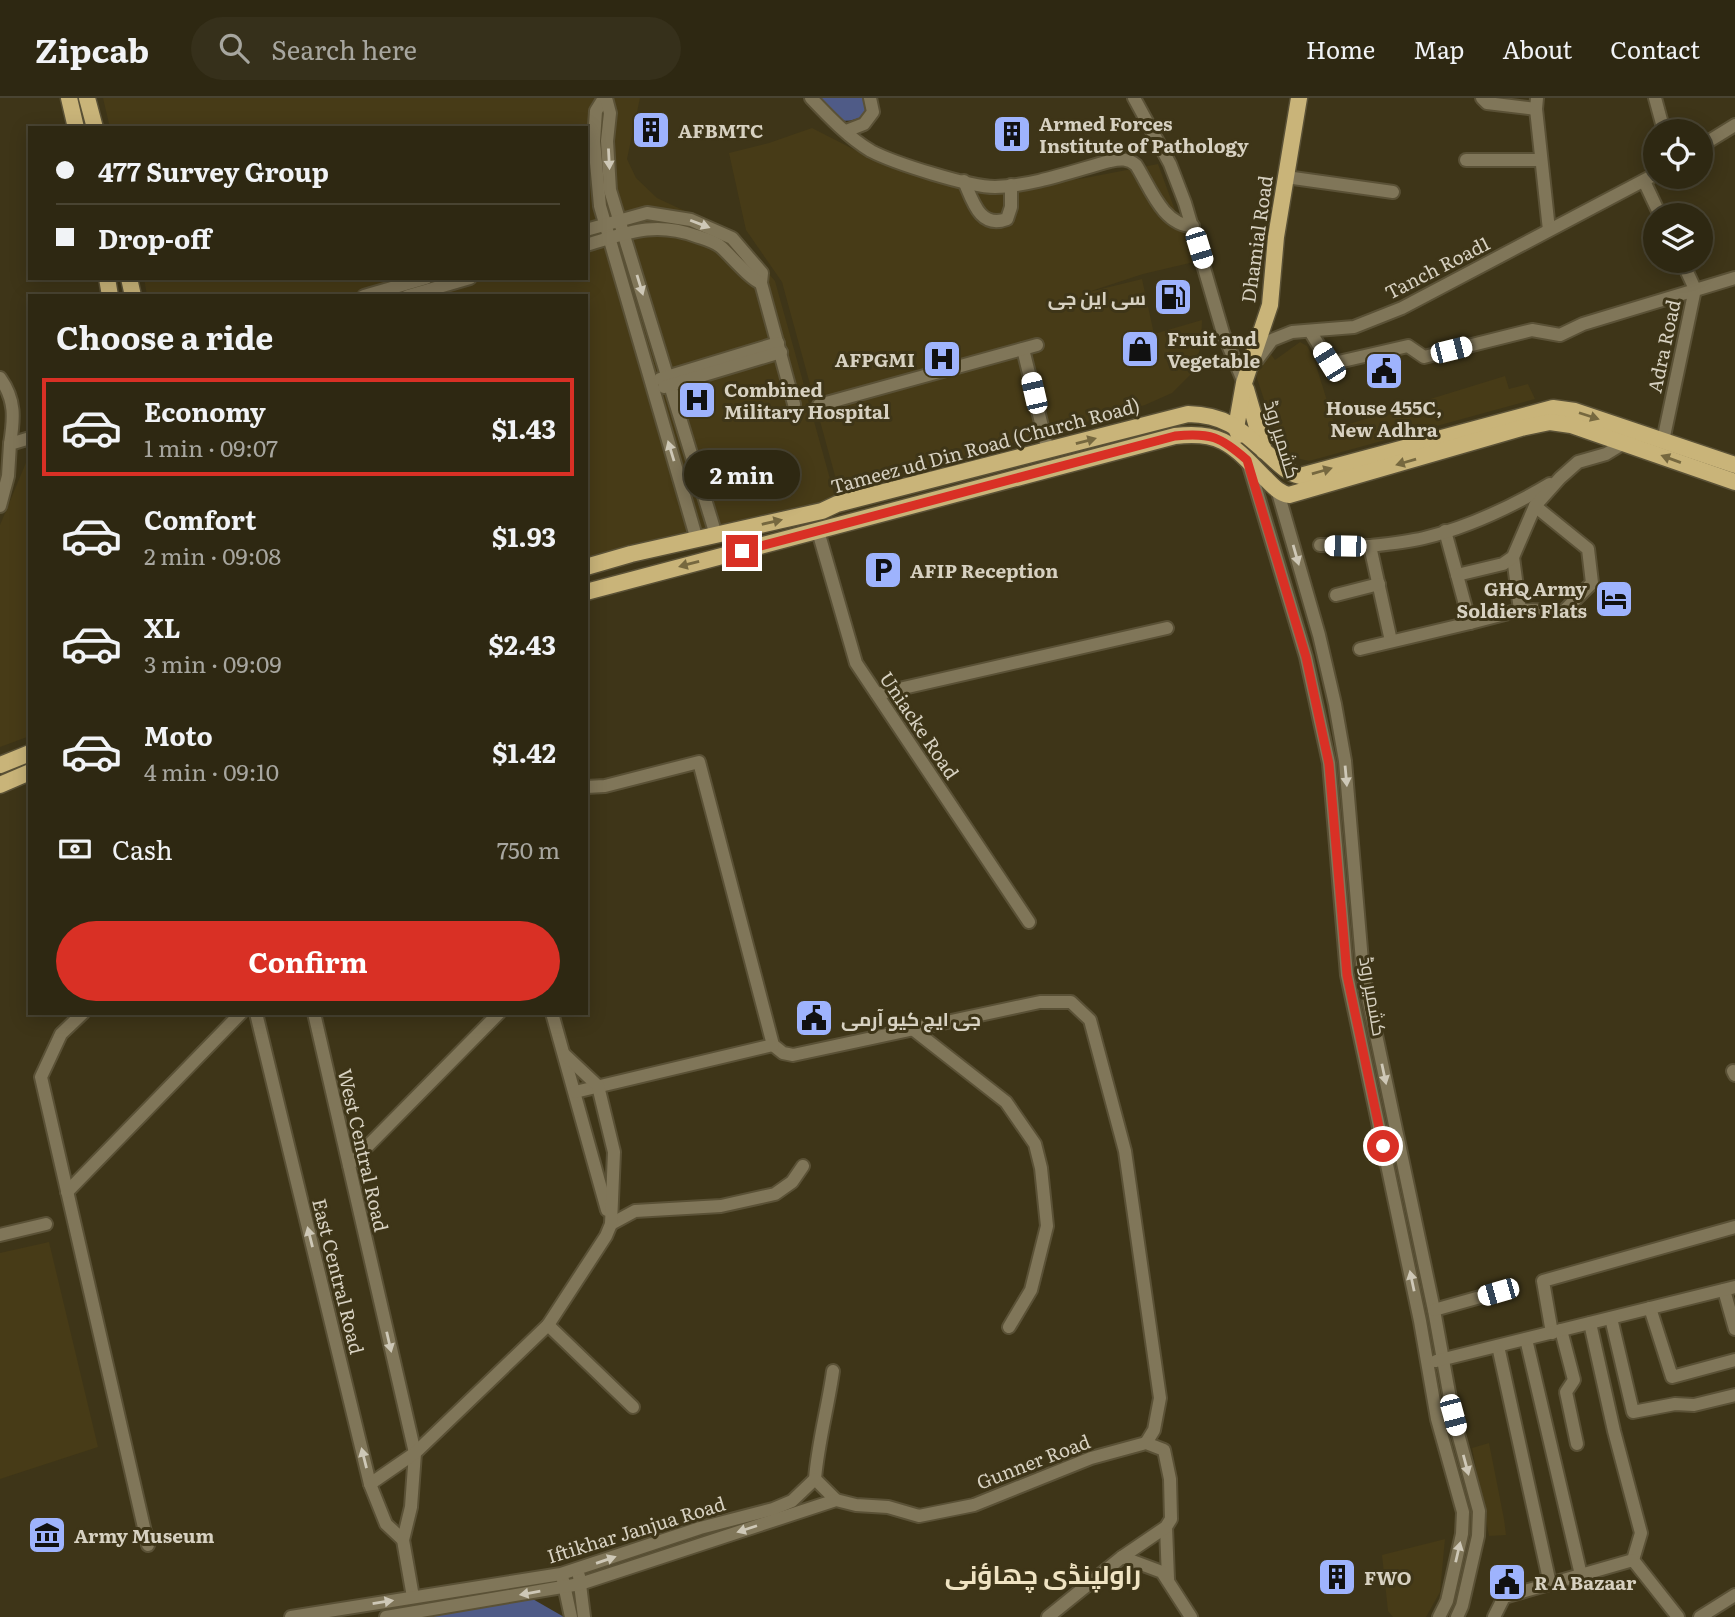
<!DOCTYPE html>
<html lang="en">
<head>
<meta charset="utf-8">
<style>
	body { margin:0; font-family:Literata,Cairo,serif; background:#36301b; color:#f1f3f6; height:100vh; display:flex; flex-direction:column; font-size:26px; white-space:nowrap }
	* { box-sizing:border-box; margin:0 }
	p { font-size:23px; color:#a7a69f }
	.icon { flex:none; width:38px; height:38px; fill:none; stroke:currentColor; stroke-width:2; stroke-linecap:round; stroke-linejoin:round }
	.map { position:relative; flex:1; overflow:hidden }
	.side { position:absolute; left:28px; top:196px; width:560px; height:721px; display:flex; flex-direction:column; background:#2e2812; border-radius:0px; box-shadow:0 4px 18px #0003,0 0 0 2px #494432 }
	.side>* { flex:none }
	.hud { position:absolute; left:28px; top:28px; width:560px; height:154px; border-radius:0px; box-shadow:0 4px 18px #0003,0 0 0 2px #494432; display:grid; align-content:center; height:154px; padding:0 28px; background:#2e2812 }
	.fabs { position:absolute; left:1643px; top:21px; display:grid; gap:14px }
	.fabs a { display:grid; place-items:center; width:70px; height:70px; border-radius:50%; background:#2e2812; box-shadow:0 4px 18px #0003,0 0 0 2px #494432; font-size:35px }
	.end { position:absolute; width:32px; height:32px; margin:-16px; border:9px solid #d93025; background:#fff; box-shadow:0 0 0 4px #fff }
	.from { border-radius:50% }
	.bubble { position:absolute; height:49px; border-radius:24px; background:#2e2812; box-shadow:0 4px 18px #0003,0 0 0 2px #494432; font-size:23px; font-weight:700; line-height:49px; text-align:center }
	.car { position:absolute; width:21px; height:42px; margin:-21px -10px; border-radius:9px; box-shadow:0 0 5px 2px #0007; background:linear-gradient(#fff 24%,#345 0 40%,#fff 0 76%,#345 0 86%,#fff 0) }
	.hud b { display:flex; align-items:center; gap:24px; height:66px; font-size:26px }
	.hud b+b { border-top:2px solid #494432 }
	.hud i { width:18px; height:18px; background:#f1f3f6 }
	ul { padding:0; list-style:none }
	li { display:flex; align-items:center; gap:21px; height:98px; margin:0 14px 10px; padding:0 14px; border:4px solid transparent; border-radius:0px }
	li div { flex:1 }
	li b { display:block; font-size:26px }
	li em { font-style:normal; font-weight:700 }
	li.current { border-color:#d93025 }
	li>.icon { width:63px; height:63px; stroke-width:1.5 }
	h2 { padding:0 28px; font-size:32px; line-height:84px }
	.pay { display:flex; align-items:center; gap:18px; height:77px; padding:0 28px; font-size:26px }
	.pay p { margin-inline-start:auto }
	.action { display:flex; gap:14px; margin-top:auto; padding:14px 28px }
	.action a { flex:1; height:80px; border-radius:42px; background:#d93025; color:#fff; font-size:28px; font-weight:700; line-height:80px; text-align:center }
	header { display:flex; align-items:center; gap:42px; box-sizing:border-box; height:98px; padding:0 35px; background:#2e2812; border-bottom:2px solid #494432 }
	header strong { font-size:33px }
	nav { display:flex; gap:38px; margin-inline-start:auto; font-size:24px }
	.search { width:490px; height:63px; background:#36301b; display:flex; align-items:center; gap:18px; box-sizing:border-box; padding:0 24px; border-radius:38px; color:#a7a69f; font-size:26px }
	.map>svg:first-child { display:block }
	.built { fill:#473b17 }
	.green { fill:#4f5b87 }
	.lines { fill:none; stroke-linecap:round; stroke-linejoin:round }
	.minor-casing { stroke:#5a5136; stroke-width:16 }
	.major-casing { stroke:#5a5136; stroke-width:19 }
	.minor { stroke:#807659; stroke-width:12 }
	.major { stroke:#c9b479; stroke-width:16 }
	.oneway { fill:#cec8b7 }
	.oneway2 { fill:#76683f }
	.route { stroke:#d93025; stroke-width:9 }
	.labels { text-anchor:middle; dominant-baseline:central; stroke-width:6; stroke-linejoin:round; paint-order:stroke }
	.poi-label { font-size:19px; font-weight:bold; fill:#d7d1c1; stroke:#3e3518; text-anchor:start }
	.street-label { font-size:19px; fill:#d7d1c1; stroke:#3e3518 }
	.district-label { font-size:26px; font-weight:bold; fill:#efe3c2; stroke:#3e3518 }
</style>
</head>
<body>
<header>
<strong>Zipcab</strong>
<div class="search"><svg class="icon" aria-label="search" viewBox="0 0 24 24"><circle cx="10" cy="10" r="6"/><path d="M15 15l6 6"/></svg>Search here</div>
<nav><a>Home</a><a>Map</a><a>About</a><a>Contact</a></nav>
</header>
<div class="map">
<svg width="1735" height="1519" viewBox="0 0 1735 1519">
	<rect width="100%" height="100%" fill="#3e3518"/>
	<g class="built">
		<polygon points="103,0 640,0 627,61 636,80 657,100 734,136 775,183 837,406 586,471 586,198 147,198 144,180 586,180 586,30 110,30"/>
		<polygon points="812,30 857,53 987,93 1085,80 1158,66 1194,164 1143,176 1085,195 1142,181 1154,236 1202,222 1201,248 1193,274 1172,295 1145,307 840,396 782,184 746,132 729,55 769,45"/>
		<polygon points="1300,244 1307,248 1314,261 1334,325 1346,327 1505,278 1509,291 1528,286 1535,301 1309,363 1287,358 1271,323 1250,259 1266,249 1275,262"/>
		<polygon points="30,355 30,638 0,649 0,427"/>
		<polygon points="49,1144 98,1349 0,1381 0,1155"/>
		<polygon points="1489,1345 1504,1421 1506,1437 1489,1438 1472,1350"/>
		<polygon points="1445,1441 1440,1494 1426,1519 1393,1519 1388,1513 1382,1457"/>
	</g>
	<g class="green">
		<path d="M803,0H867L866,17C839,31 824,17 803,0Z"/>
		<polygon points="531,1500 564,1519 423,1519"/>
	</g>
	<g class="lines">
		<defs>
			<g id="minor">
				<polyline points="604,0 596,13 594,43 600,108 697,442"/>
				<polyline points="606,0 610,15 607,43 610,92 716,437"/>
				<path d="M811,0C828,18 849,40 871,53C894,65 969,89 995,89C1033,88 1073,73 1110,63C1120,61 1128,60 1136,67C1150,89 1163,128 1193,128"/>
				<polyline points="1134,0 1170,66 1185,105 1223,235 1244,285"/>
				<polyline points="1482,0 1487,5 1536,11"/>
				<polyline points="1537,0 1536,11 1549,132"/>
				<polyline points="1655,0 1664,33"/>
				<polyline points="846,33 864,26 873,14 870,0"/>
				<polyline points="1701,48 1735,27"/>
				<polyline points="1466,62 1541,62"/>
				<polyline points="1286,79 1393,94"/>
				<path d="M964,83C973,104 980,131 1007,121L1011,109V87"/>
				<polyline points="1644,83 1660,117"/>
				<polyline points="586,132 647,115 691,122 732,140 762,175 761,185 794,306"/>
				<path d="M586,147C627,135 654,123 696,138C705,141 714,143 721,149C731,158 750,181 761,185"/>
				<polyline points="364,198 426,180"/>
				<polyline points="408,198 470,180"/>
				<polyline points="1310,233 1329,264 1334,265 1408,248 1424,259 1532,232 1560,237 1583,226 1735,180"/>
				<polyline points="1023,251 1048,353"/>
				<polyline points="1254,266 1272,242 1292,234 1354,229 1402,210 1656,76"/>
				<path d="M0,280C16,302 14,321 10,346"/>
				<polyline points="660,281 778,245"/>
				<polyline points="664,289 781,254"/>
				<polyline points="819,307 1037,247"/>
				<polyline points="1663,343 1695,191 1682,163"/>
				<polyline points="1248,364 1306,559 1329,665 1347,877 1420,1223 1437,1321 1463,1414 1462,1436 1447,1503 1439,1519"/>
				<polyline points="1277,391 1319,537 1335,606 1345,663 1363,875 1434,1212 1453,1317 1479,1413 1478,1438 1462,1508 1457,1519"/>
				<polyline points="0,408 8,378 10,346 30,340"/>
				<polyline points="818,433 856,565 1029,824"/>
				<polyline points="1445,433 1457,477"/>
				<polyline points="1320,447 1370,448 1391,543"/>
				<path d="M1370,448C1388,446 1407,444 1424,440C1469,429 1511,409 1550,386"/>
				<polyline points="1336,497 1379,486"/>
				<polyline points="1520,512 1564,513 1592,485 1588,451 1535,408"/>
				<polyline points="1470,525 1520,512 1513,459"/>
				<polyline points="1360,551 1470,525 1457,477 1503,466 1513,459 1535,408 1560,380 1578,364 1606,356 1624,345"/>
				<polyline points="877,596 1167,530"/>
				<polyline points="586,689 605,688 699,664 773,947 783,955 793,957 1040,904 1071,904 1090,922 1125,1053 1160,1300 1154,1332 1146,1345"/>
				<polyline points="83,915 61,936 41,979 148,1447"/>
				<polyline points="256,915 370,1386 386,1426 403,1442"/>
				<polyline points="314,915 415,1355 411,1409 403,1442 413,1499"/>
				<polyline points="552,915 607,1112"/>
				<polyline points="914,932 1006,1004 1035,1046 1041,1070 1047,1128 1031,1192 1009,1229"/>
				<polyline points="1733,973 1735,977"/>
				<polyline points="575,994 773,947"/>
				<polyline points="349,1067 499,915"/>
				<polyline points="67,1094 241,915"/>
				<polyline points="611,1126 635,1113 721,1108 775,1096 792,1084 803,1068"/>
				<polyline points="0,1137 46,1126"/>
				<polyline points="1724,1192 1735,1231"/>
				<polyline points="1650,1210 1672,1279 1735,1262"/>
				<polyline points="1434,1212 1498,1194"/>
				<polyline points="1611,1220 1633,1314 1675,1306 1694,1307 1735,1297"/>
				<polyline points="1590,1225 1614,1333 1641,1435 1633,1462"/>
				<polyline points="548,1227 633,1309"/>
				<polyline points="1561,1232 1574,1282 1566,1294 1577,1346"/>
				<polyline points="1552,1235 1543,1183 1735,1129"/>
				<polyline points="1526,1241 1581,1477"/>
				<polyline points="1498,1248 1550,1486"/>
				<polyline points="1436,1263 1735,1189"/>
				<path d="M833,1273C828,1309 818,1344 815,1381L836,1402"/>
				<polyline points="370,1386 415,1355 548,1227 606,1138 611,1126 614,1054 598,988 565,957"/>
				<polyline points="1166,1429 1168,1481"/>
				<polyline points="1122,1459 1162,1474 1191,1519"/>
				<polyline points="579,1478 584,1519"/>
				<polyline points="563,1482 571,1519"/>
				<polyline points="291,1519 561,1476 700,1430 773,1411 792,1403 815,1381"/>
				<polyline points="386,1519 580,1486 836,1402 856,1407 888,1409 919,1418 974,1407 1091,1360 1146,1345 1164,1352 1170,1381 1171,1421 1166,1429 1122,1459 1048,1519"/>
				<polyline points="1494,1519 1504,1499 1633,1462 1678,1519"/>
				<polyline points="1700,1519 1735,1497"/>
			</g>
			<g id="major">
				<polyline points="69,0 76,30"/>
				<polyline points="87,0 95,30"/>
				<polyline points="107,180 110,198"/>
				<polyline points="129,180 133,198"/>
				<polyline points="1246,291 1264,353"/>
				<polyline points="1239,337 1236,330 1244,285 1270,207 1276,139 1299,0"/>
				<path d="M586,469L631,456L822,413L837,406L1188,316C1227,317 1241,332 1269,357C1278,365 1287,375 1300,378L1553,310L1575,313L1735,367"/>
				<path d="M586,494L1175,338C1223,332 1234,349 1266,381C1273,388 1279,395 1289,397L1521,330L1550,324L1571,327L1735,384"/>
				<polyline points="0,667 30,655"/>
				<polyline points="0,687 30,674"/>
			</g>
		</defs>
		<use href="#minor" class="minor-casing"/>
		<use href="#major" class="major-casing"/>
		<use href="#minor" class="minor"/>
		<use href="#major" class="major"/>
	</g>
	<defs><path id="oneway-solid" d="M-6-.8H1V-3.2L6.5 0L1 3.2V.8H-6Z" transform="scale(1.75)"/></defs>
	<g class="oneway">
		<use href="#oneway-solid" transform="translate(609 61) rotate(87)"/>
		<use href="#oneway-solid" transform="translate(700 126) rotate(21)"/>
		<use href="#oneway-solid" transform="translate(640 187) rotate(73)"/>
		<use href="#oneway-solid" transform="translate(671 353) rotate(-107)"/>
		<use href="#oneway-solid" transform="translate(1296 457) rotate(74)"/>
		<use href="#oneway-solid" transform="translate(1346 678) rotate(85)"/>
		<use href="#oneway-solid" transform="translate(1384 976) rotate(78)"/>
		<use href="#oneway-solid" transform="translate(310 1139) rotate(-104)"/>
		<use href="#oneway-solid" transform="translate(1412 1183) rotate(-102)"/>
		<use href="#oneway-solid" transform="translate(389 1244) rotate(77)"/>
		<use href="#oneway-solid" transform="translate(364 1360) rotate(-104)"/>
		<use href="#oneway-solid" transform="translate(1466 1367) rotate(75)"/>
		<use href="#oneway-solid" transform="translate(747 1431) rotate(162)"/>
		<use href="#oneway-solid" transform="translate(1458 1454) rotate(-77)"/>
		<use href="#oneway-solid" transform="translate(606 1462) rotate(-19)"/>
		<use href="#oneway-solid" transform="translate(530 1495) rotate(170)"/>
		<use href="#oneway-solid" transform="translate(383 1504) rotate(-9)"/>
	</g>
	<g class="oneway2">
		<use href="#oneway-solid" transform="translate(1589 318) rotate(18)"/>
		<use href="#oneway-solid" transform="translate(1086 343) rotate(-15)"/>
		<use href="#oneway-solid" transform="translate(1671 361) rotate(-160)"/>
		<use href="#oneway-solid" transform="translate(1406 364) rotate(164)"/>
		<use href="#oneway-solid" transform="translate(1322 373) rotate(-16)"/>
		<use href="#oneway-solid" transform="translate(772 424) rotate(-13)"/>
		<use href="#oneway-solid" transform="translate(689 466) rotate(165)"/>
	</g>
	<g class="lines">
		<path class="route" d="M742,453L1175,338C1210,334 1221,339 1247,362L1306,559L1329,666L1347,877L1383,1048"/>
	</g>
	<defs>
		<symbol id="building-square" viewBox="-11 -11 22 22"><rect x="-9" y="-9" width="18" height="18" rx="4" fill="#9eb3fd" stroke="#3e3518"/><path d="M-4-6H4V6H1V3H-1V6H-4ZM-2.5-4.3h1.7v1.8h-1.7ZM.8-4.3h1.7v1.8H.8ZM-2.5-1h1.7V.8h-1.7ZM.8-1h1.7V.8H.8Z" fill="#111"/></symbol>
		<symbol id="fuel-square" viewBox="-11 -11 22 22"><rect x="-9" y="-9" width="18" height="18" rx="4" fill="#9eb3fd" stroke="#3e3518"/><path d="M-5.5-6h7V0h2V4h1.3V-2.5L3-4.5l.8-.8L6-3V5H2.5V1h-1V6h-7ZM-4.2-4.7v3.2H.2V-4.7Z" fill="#111"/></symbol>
		<symbol id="shop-square" viewBox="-11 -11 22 22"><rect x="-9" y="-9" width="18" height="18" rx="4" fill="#9eb3fd" stroke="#3e3518"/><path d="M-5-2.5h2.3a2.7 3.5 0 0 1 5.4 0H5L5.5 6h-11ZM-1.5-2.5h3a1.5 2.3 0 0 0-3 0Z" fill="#111"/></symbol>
		<symbol id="hospital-square" viewBox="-11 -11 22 22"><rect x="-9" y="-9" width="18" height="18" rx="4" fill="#9eb3fd" stroke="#3e3518"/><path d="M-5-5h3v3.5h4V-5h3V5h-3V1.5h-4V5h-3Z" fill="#111"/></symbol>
		<symbol id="civic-square" viewBox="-11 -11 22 22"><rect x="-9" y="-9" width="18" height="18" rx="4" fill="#9eb3fd" stroke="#3e3518"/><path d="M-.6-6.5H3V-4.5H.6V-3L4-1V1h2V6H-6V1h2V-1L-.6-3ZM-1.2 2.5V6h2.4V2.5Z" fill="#111"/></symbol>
		<symbol id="parking-square" viewBox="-11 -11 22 22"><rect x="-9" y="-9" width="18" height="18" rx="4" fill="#9eb3fd" stroke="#3e3518"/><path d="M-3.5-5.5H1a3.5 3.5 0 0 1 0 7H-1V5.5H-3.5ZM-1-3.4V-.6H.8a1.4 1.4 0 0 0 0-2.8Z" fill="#111"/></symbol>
		<symbol id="hotel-square" viewBox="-11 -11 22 22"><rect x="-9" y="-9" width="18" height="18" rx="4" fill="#9eb3fd" stroke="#3e3518"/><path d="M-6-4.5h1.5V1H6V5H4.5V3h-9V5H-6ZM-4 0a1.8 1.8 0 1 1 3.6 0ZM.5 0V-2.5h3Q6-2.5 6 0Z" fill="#111"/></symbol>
		<symbol id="museum-square" viewBox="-11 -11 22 22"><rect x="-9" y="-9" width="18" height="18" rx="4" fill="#9eb3fd" stroke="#3e3518"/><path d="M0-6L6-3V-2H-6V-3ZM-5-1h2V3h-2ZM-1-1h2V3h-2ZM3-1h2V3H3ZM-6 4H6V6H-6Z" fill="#111"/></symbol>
	</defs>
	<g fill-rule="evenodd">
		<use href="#building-square" x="629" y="10" width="44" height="44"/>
		<use href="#building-square" x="990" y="14" width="44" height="44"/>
		<use href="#fuel-square" x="1151" y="177" width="44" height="44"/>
		<use href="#shop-square" x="1118" y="229" width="44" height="44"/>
		<use href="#hospital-square" x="920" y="239" width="44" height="44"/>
		<use href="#civic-square" x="1362" y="251" width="44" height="44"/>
		<use href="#hospital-square" x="675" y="280" width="44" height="44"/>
		<use href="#parking-square" x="861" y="450" width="44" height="44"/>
		<use href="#hotel-square" x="1592" y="479" width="44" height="44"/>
		<use href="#civic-square" x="792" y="898" width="44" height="44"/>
		<use href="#museum-square" x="25" y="1415" width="44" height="44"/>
		<use href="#building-square" x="1315" y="1457" width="44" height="44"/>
		<use href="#civic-square" x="1485" y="1462" width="44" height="44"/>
	</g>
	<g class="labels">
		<g class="poi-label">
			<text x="1039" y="25">Armed Forces<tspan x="1039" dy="22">Institute of Pathology</tspan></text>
			<text x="678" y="32">AFBMTC</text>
			<text x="1146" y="199" text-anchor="end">سی این جی</text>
			<text x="1167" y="240">Fruit and<tspan x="1167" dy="22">Vegetable</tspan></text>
			<text x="915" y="261" text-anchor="end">AFPGMI</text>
			<text x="724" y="291">Combined<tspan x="724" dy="22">Military Hospital</tspan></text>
			<text x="1384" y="309" text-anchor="middle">House 455C,<tspan x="1384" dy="22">New Adhra</tspan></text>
			<text x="910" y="472">AFIP Reception</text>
			<text x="1587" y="490" text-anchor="end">GHQ Army<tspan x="1587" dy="22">Soldiers Flats</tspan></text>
			<text x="841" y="920">جی ایچ کیو آرمی</text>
			<text x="74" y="1437">Army Museum</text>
			<text x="1364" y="1479">FWO</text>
			<text x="1534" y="1484">R A Bazaar</text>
		</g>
		<g class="street-label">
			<text transform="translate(1256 141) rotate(-82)">Dhamial Road</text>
			<text transform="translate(1437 169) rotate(-27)">Tanch Road1</text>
			<text transform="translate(1663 248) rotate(-78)">Adra Road</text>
			<text transform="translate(1283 341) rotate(73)">کشمیر روڈ</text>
			<text transform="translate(985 347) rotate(-15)">Tameez ud Din Road (Church Road)</text>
			<text transform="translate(920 627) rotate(56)">Uniacke Road</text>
			<text transform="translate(1374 898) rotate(80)">کشمیر روڈ</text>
			<text transform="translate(364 1052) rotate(77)">West Central Road</text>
			<text transform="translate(339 1178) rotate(76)">East Central Road</text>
			<text transform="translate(1033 1363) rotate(-21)">Gunner Road</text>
			<text transform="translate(636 1431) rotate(-17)">Iftikhar Janjua Road</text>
		</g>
		<g class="district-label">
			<text x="1043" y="1474">راولپنڈی چھاؤنی</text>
		</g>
	</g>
</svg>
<div class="fabs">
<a><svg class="icon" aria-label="locate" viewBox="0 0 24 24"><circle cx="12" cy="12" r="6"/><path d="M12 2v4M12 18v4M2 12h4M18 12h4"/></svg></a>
<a><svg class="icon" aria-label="layers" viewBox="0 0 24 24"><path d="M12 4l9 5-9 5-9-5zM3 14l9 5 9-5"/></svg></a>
</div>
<i class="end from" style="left:1383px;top:1048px"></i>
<i class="end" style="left:742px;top:453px"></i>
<div class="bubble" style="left:684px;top:352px;width:116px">2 min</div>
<i class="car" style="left:1199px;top:150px;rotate:163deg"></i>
<i class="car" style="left:1451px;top:252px;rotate:76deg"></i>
<i class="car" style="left:1329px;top:264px;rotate:328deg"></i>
<i class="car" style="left:1034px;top:295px;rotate:347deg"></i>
<i class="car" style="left:1345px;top:448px;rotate:271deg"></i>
<i class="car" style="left:1498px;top:1194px;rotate:254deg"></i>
<i class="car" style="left:1453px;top:1317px;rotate:165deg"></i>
<div class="hud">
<b><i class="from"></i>477 Survey Group</b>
<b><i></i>Drop-off</b>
</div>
<section class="side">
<h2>Choose a ride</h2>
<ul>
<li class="current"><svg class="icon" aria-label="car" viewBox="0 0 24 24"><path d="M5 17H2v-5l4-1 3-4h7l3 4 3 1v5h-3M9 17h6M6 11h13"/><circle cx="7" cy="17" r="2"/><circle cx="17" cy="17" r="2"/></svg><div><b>Economy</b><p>1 min · 09:07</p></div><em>$1.43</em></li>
<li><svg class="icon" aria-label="car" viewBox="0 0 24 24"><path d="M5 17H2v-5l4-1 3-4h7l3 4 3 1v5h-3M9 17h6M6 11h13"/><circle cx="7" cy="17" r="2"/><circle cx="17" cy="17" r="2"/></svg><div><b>Comfort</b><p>2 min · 09:08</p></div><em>$1.93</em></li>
<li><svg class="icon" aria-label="car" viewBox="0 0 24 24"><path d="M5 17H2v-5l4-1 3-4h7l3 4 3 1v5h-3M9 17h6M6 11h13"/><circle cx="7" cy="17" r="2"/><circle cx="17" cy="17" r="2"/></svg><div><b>XL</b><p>3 min · 09:09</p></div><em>$2.43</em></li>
<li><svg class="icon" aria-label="car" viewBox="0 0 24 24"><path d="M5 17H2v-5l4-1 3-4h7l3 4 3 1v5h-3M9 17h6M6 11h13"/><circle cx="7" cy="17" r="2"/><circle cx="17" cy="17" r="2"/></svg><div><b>Moto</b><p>4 min · 09:10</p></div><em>$1.42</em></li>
</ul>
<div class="pay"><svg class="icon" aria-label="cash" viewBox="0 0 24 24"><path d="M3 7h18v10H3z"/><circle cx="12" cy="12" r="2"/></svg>Cash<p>750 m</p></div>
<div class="action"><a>Confirm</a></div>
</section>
</div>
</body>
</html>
